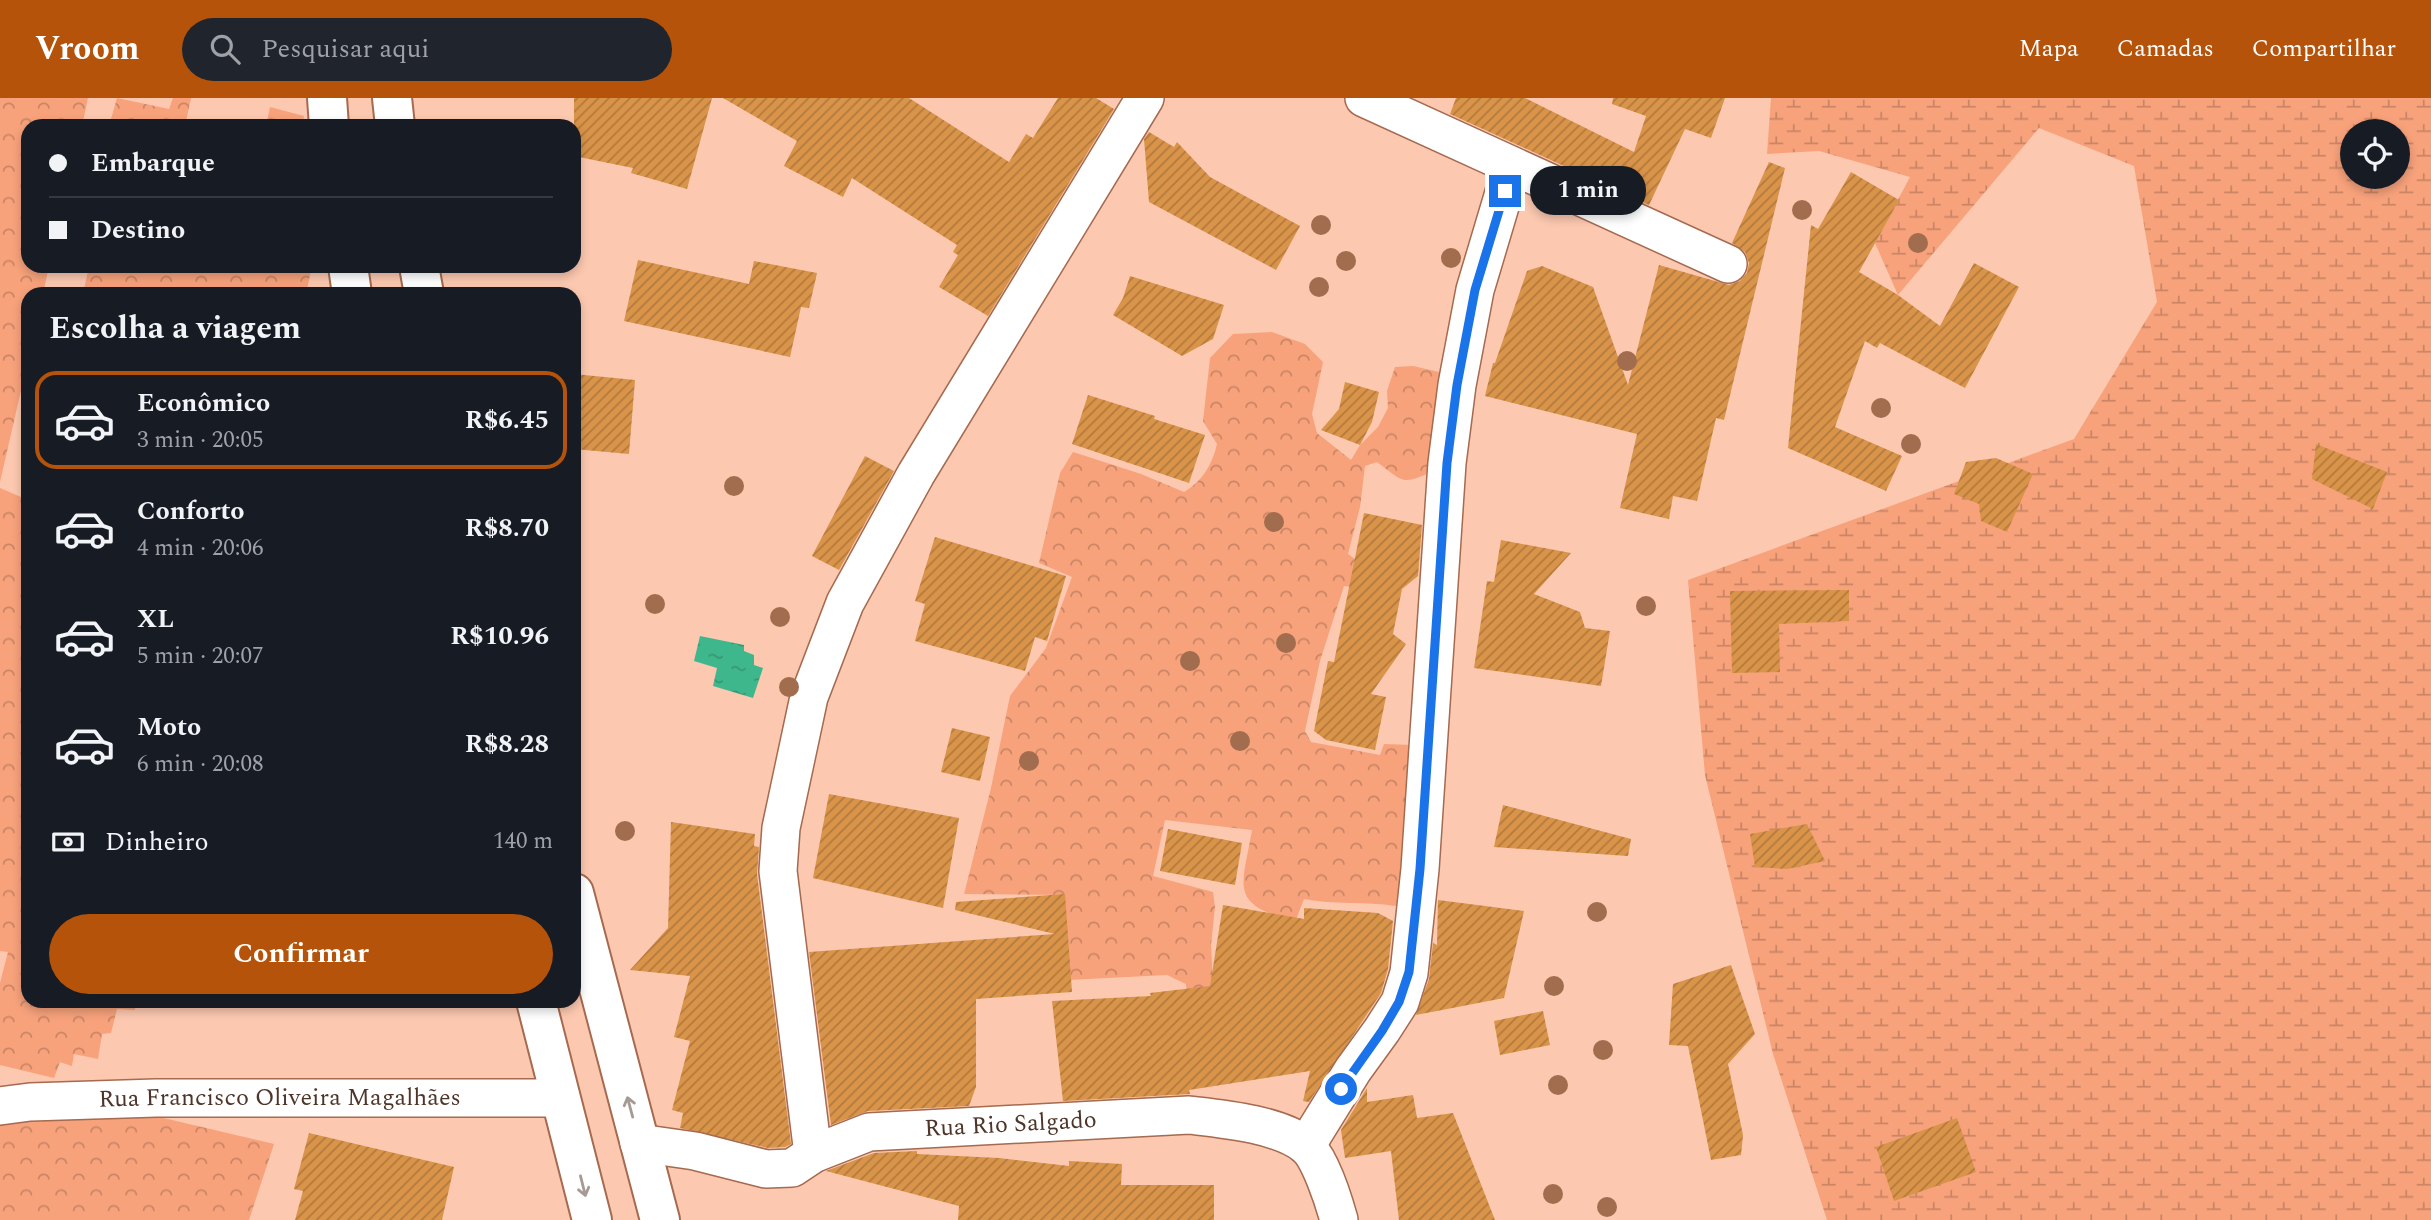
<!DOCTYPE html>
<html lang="pt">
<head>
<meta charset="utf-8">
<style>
	body { margin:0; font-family:Spectral,serif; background:#20242c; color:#f1f3f6; height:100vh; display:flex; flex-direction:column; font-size:26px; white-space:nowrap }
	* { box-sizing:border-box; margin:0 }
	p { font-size:23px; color:#9ea1a6 }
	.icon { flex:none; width:38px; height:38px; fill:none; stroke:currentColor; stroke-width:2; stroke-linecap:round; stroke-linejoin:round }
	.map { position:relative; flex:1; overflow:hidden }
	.sheet { position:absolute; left:21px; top:189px; width:560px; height:721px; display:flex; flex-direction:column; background:#171b24; border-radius:21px; box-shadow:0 4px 10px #0003 }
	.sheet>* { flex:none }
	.top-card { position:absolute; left:21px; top:21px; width:560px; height:154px; border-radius:21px; box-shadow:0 4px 10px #0003; display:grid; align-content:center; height:154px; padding:0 28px; background:#171b24 }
	.buttons { position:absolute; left:2340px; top:21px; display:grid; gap:14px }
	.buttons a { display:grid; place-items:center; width:70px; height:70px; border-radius:50%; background:#171b24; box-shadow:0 4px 10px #0003; font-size:35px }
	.end { position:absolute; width:32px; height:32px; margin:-16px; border:9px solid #1a73e8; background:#fff; box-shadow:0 0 0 4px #fff }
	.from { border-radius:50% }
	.bubble { position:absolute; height:49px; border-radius:24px; background:#171b24; box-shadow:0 4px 10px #0003; font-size:23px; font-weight:700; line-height:49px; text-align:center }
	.top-card b { display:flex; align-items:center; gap:24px; height:66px; font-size:26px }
	.top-card b+b { border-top:2px solid #363941 }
	.top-card i { width:18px; height:18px; background:#f1f3f6 }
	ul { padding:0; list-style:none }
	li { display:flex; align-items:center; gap:21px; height:98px; margin:0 14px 10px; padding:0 14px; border:4px solid transparent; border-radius:21px }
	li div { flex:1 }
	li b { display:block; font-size:26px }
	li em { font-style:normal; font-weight:700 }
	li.active { border-color:#b45309 }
	li>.icon { width:63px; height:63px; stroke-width:1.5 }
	h2 { padding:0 28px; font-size:32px; line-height:84px }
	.pay { display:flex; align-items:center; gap:18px; height:77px; padding:0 28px; font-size:26px }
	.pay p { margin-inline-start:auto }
	.action { display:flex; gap:14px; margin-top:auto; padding:14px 28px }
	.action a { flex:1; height:80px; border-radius:42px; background:#b45309; color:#fff; font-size:28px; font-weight:700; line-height:80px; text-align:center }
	header { display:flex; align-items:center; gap:42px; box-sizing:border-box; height:98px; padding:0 35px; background:#b45309; color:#fff }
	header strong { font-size:33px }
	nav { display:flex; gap:38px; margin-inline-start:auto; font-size:24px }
	.search { width:490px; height:63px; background:#20242c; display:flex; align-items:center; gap:18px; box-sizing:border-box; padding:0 24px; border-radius:38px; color:#9ea1a6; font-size:26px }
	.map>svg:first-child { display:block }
	.forest { fill:url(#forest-crowns) }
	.wetland { fill:url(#wetland-marsh); fill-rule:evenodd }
	.water { fill:url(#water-ripples) }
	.building { fill:url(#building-hatch) }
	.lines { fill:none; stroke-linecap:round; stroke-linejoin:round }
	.minor-casing { stroke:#a56a4f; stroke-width:40 }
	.primary-casing { stroke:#a56a4f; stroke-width:42 }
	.minor { stroke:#fff; stroke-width:37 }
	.primary { stroke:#fff; stroke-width:38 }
	.tree { fill:#a26c4f }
	.oneway { stroke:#a69a94 }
	.route { stroke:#1a73e8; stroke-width:9 }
	.labels { text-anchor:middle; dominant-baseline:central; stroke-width:5; stroke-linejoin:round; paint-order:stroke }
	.street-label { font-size:24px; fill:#4e3529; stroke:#fcc8b0 }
</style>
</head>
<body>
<header>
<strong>Vroom</strong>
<div class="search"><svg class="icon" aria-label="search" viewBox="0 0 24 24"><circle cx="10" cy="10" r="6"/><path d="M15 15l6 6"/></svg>Pesquisar aqui</div>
<nav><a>Mapa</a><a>Camadas</a><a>Compartilhar</a></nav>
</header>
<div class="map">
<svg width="2431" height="1122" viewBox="0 0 2431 1122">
	<defs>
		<pattern id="forest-crowns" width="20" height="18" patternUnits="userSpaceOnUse" patternTransform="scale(1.75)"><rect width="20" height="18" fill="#f7a27b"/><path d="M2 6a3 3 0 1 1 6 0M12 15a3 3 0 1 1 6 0" fill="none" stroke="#ca8565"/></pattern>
		<pattern id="wetland-marsh" width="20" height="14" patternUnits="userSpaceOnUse" patternTransform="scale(1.75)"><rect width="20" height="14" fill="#f7a27b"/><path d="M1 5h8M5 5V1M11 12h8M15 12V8" fill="none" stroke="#ca8565"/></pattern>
		<pattern id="water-ripples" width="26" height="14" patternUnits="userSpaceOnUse" patternTransform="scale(1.75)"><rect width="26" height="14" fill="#3fb78c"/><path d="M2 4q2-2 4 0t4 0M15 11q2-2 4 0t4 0" fill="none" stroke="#379672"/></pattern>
		<pattern id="building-hatch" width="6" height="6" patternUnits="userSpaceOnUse" patternTransform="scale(1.75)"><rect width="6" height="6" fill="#d99449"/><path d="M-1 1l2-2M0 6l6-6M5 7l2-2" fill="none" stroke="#b27a3d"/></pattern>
	</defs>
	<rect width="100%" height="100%" fill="#fcc8b0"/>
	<g class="forest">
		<polygon points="0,0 88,0 82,28 28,28 28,168 49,168 43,196 28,196 28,262 0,384"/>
		<polygon points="117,0 169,11 173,0 191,0 185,28 109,28"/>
		<polygon points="270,9 304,18 302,28 266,28"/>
		<polygon points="89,168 312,168 306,196 83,196"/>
		<path d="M1272,234L1305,246L1323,264L1312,316L1317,335L1351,362L1360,347L1378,329L1388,310L1387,293L1395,269L1413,268L1448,276L1434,373C1401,387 1405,385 1377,364L1365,368L1360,409L1348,456L1359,464L1367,491L1344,488L1320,563L1305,633L1311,644L1380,657L1384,646L1412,647L1407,759L1396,808C1365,803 1334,807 1304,801L1295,824C1228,805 1242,791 1252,732L1165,722L1153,778L1213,794L1215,809L1211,847L1214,904L1195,972L1186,886L1167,877L1068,882L1064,797L964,796L991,690L1010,598L1046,550L1072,479L1039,465L1060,375L1073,354L1141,376L1184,394C1202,384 1213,365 1217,346L1203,323L1210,260L1233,236Z"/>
		<polygon points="0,390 28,402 28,903 136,903 135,912 117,911 111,935 102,936 98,961 74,956 72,968 60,964 54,980 0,967 0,885 8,854 0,853"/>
		<polygon points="121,1010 274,1046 249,1122 0,1122 0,1024"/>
	</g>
	<path class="wetland" d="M1771,0H2431V1122H1827L1773,956L1705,677L1688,482L2074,341L2157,204L2134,68L2039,30L1898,197L1875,145L1910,79L1819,53L1767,56ZM2352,33H2398V79H2352Z"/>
	<polygon class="water" points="700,538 744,547 744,553 754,557 754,567 763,570 753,600 713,588 717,570 694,563"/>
	<g class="building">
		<polygon points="574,0 712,0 687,91 631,75 633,70 574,58"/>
		<polygon points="723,0 909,0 1009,64 1026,36 1033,40 1058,0 1096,0 1114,11 988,218 939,189 958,157 953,154 957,147 852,80 843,99 784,68 797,43"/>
		<polygon points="1456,0 1525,0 1634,54 1646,18 1612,6 1613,0 1725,0 1711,40 1685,31 1649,107 1450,16"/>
		<polygon points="1149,34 1174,49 1177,44 1210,79 1300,128 1276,172 1149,104 1144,41"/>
		<polygon points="1769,64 1785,70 1724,322 1716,320 1697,403 1673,398 1669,421 1620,410 1637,336 1485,298 1493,265 1495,265 1527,173 1542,168 1593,189 1628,287 1659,167 1729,187 1740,183 1747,175 1749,165 1745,154 1732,145"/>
		<polygon points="1851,74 1899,102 1859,174 1898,197 1940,228 1974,165 2019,189 1965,290 1880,245 1877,250 1865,243 1835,329 1902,358 1886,393 1788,350 1811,127 1818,131"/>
		<polygon points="638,162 749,186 754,163 817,175 809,210 801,209 790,259 624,223"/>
		<polygon points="1130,178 1224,207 1213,241 1182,258 1113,217 1123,200"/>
		<polygon points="574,276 635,282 629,356 574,351"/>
		<polygon points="1345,284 1379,294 1372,324 1360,347 1321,332 1339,311"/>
		<polygon points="1088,297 1155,318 1154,321 1205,337 1189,385 1072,346"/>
		<polygon points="2316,346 2387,374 2373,411 2312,381"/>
		<polygon points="865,358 894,373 839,472 812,458"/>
		<polygon points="1996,360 2033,376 2007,434 1981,423 1979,406 1954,396 1966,364"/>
		<polygon points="1364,415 1422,427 1418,478 1402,491 1393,536 1406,546 1371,596 1386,599 1375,652 1326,642 1314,633 1328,563 1334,564"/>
		<polygon points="935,439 1066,478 1047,543 1035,539 1025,573 915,543 925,506 915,503"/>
		<polygon points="1501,442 1571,455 1534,496 1580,514 1585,530 1610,533 1601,588 1474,570 1487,483 1494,484"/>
		<polygon points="1849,492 1849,523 1779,526 1780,574 1732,575 1730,493"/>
		<polygon points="952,630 990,639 980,683 941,674"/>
		<polygon points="829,696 959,720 943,810 813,780"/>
		<polygon points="1503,707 1631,741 1628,758 1494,749"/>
		<polygon points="671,724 755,736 754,748 759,749 757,776 791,1046 785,1049 768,1050 680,1030 683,1015 672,1012 690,943 674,939 690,878 630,872 668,830"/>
		<polygon points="1807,726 1825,763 1787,771 1755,769 1750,736"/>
		<polygon points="1168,731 1242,745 1235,787 1160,773"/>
		<polygon points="1065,796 1072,894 976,901 976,989 969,1008 868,1013 831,1027 809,854 1055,836 955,812 956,804"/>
		<polygon points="1438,802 1524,813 1504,900 1416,917 1429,881 1433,845 1437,847"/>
		<polygon points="1223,807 1304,821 1304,810 1378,815 1393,823 1388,871 1381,895 1309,1004 1303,1003 1310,973 1189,992 1190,996 1063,1003 1052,903 1151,898 1150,895 1210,888"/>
		<polygon points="1731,867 1755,936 1728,966 1743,1037 1741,1057 1711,1062 1688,948 1669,947 1673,886"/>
		<polygon points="1543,913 1550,947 1500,957 1494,923"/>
		<polygon points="1367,990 1367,1004 1413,997 1417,1020 1453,1015 1495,1122 1399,1122 1391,1053 1345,1060 1341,1032"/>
		<polygon points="1957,1020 1976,1074 1894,1103 1876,1049"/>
		<polygon points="309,1035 454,1069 442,1122 295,1122 303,1093 294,1091"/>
		<polygon points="917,1053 917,1056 999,1060 1069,1068 1069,1063 1122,1066 1121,1087 1214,1087 1214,1122 958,1122 959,1108 826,1073 874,1055"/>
	</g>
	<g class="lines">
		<defs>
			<g id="minor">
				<polyline points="1364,0 1728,166"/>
				<path id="s1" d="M0,1008L30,1004L156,1000H561"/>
				<path id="s2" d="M639,1045L695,1053L766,1071L792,1070L813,1056L869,1034L1189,1017C1223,1021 1278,1026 1305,1047C1320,1059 1334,1104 1339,1122"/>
				<polyline points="1306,1048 1353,972 1382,932 1400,904 1409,875 1420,771 1447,365 1457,287 1475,192 1512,68"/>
				<polyline points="813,1056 778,773 781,730 809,599 845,505 916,376 1145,0"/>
			</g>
			<g id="primary">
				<polyline points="327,0 329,28"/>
				<polyline points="392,0 395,28"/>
				<polyline points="348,168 352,196"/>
				<polyline points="419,168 424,196"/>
				<polyline points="574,795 660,1122"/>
				<polyline points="536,903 592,1122"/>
			</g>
		</defs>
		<use href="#minor" class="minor-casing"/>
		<use href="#primary" class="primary-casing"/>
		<use href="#minor" class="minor"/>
		<use href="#primary" class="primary"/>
	</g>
	<g class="tree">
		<circle cx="1802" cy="112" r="10"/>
		<circle cx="1321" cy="127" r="10"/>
		<circle cx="1918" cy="145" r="10"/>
		<circle cx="1451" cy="160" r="10"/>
		<circle cx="1346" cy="163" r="10"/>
		<circle cx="1319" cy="189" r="10"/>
		<circle cx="1627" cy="263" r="10"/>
		<circle cx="1881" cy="310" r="10"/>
		<circle cx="1911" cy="346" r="10"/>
		<circle cx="734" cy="388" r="10"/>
		<circle cx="1274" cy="424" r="10"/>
		<circle cx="655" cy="506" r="10"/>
		<circle cx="1646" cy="508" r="10"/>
		<circle cx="780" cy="519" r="10"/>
		<circle cx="1286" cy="545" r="10"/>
		<circle cx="1190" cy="563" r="10"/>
		<circle cx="789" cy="589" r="10"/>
		<circle cx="1240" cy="643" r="10"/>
		<circle cx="1029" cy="663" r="10"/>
		<circle cx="625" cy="733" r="10"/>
		<circle cx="1597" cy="814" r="10"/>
		<circle cx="1554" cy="888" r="10"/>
		<circle cx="1603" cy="952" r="10"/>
		<circle cx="1558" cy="987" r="10"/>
		<circle cx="1553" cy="1096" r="10"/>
		<circle cx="1607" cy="1109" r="10"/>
	</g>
	<defs><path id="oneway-shaft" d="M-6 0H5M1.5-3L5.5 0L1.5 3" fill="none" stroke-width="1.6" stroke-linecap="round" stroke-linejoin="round" transform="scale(1.75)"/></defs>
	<g class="oneway">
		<use href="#oneway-shaft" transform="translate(630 1009) rotate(-105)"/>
		<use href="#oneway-shaft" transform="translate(583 1088) rotate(76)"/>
	</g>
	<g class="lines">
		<polyline class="route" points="1341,991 1382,933 1399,904 1409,874 1420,771 1447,365 1457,287 1475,192 1505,93"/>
	</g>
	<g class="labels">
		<g class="street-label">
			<text stroke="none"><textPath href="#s1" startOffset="280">Rua Francisco Oliveira Magalhães</textPath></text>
			<text stroke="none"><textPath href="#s2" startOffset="383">Rua Rio Salgado</textPath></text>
		</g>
	</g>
</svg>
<div class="buttons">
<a><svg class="icon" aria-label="locate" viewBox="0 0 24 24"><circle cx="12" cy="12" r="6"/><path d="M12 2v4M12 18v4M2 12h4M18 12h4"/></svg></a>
</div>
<i class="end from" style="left:1341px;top:991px"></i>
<i class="end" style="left:1505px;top:93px"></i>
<div class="bubble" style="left:1530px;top:68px;width:116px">1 min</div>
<div class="top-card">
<b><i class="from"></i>Embarque</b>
<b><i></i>Destino</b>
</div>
<section class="sheet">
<h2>Escolha a viagem</h2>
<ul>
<li class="active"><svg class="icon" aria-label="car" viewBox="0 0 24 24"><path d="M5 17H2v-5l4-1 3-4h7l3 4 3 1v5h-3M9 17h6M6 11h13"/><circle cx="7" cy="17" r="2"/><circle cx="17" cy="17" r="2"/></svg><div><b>Econômico</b><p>3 min · 20:05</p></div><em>R$6.45</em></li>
<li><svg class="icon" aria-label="car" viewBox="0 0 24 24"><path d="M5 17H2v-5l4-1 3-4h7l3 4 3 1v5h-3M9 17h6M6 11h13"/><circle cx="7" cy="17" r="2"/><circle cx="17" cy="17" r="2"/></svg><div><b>Conforto</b><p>4 min · 20:06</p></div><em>R$8.70</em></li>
<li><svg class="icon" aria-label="car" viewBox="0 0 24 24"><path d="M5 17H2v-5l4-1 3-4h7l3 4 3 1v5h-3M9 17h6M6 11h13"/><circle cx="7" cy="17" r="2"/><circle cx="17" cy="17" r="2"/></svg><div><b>XL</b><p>5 min · 20:07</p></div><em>R$10.96</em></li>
<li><svg class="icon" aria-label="car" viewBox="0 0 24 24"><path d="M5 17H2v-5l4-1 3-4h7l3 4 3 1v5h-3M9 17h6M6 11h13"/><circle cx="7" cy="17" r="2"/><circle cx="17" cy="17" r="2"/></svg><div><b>Moto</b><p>6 min · 20:08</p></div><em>R$8.28</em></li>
</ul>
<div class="pay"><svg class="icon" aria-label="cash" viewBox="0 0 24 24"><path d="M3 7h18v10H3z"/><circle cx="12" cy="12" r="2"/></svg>Dinheiro<p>140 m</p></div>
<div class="action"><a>Confirmar</a></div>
</section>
</div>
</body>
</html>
